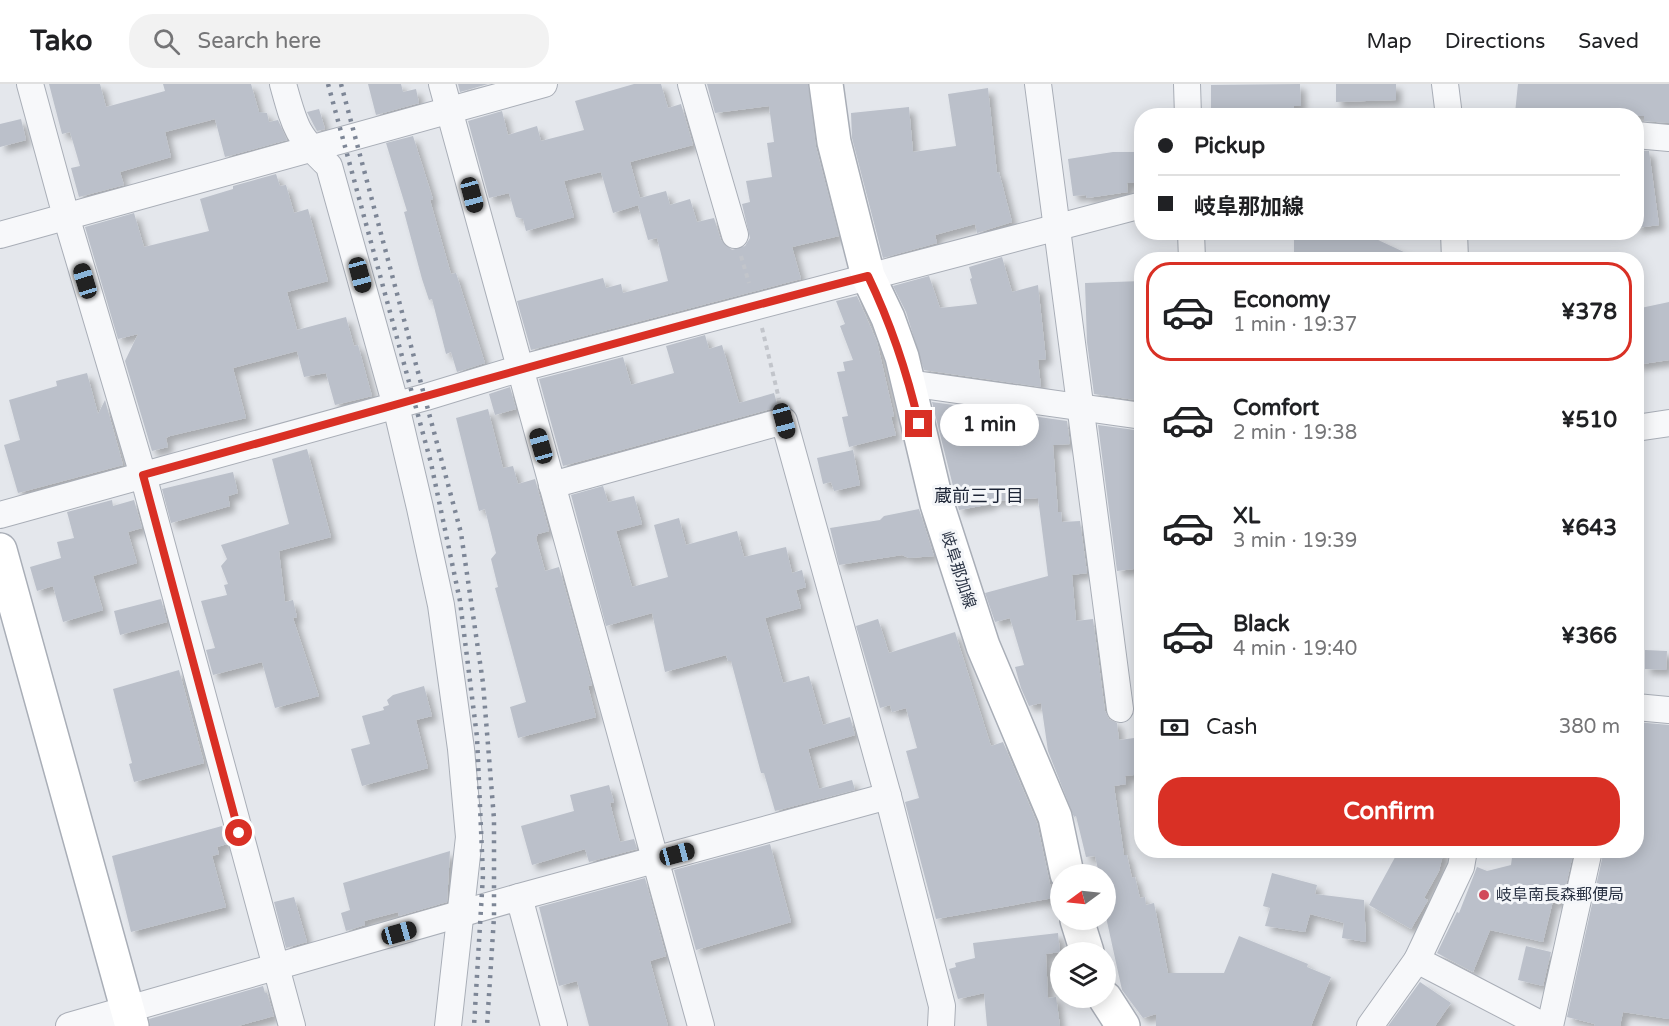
<!DOCTYPE html>
<html lang="en">
<head>
<meta charset="utf-8">
<style>
	body { margin:0; font-family:"Varela Round","Noto Sans JP",sans-serif; background:#f2f2f2; color:#202124; height:100vh; display:flex; flex-direction:column; font-size:22px; white-space:nowrap }
	* { box-sizing:border-box; margin:0 }
	p { font-size:20px; color:#757577 }
	.icon { flex:none; width:33px; height:33px; fill:none; stroke:currentColor; stroke-width:2; stroke-linecap:round; stroke-linejoin:round }
	.map { position:relative; flex:1; overflow:hidden }
	.details { position:absolute; left:1134px; top:168px; width:510px; height:606px; display:flex; flex-direction:column; background:#fff; border-radius:24px; box-shadow:0 3px 15px #0003 }
	.details>* { flex:none }
	.banner { position:absolute; left:1134px; top:24px; width:510px; height:132px; border-radius:24px; box-shadow:0 3px 15px #0003; display:grid; align-content:center; height:132px; padding:0 24px; background:#fff }
	.needle { width:39px; rotate:255deg }
	.controls { position:absolute; left:1050px; top:780px; display:grid; gap:12px }
	.controls a { display:grid; place-items:center; width:66px; height:66px; border-radius:50%; background:#fff; box-shadow:0 3px 15px #0003; font-size:30px }
	.end { position:absolute; width:27px; height:27px; margin:-14px; border:8px solid #d93025; background:#fff; box-shadow:0 0 0 3px #fff }
	.from { border-radius:50% }
	.bubble { position:absolute; height:42px; border-radius:21px; background:#fff; box-shadow:0 3px 15px #0003; font-size:20px; font-weight:700; line-height:42px; text-align:center }
	.car { position:absolute; width:18px; height:36px; margin:-18px -9px; border-radius:8px; box-shadow:0 0 4px 2px #0007; background:linear-gradient(#222 24%,#8ab4d8 0 40%,#222 0 76%,#8ab4d8 0 86%,#222 0) }
	.banner b { display:flex; align-items:center; gap:21px; height:57px; font-size:22px }
	.banner b+b { border-top:2px solid #e0e0e0 }
	.banner i { width:15px; height:15px; background:#202124 }
	ul { padding:10px 0 0; list-style:none }
	li { display:flex; align-items:center; gap:18px; height:99px; margin:0 12px 9px; padding:0 12px; border:3px solid transparent; border-radius:24px }
	li div { flex:1 }
	li b { display:block; font-size:22px }
	li em { font-style:normal; font-weight:700 }
	li.selected { border-color:#d93025 }
	li>.icon { width:54px; height:54px; stroke-width:1.5 }
	.pay { display:flex; align-items:center; gap:15px; height:66px; padding:0 24px; font-size:22px }
	.pay p { margin-inline-start:auto }
	.action { display:flex; gap:12px; margin-top:auto; padding:12px 24px }
	.action a { flex:1; height:69px; border-radius:24px; background:#d93025; color:#fff; font-size:24px; font-weight:700; line-height:69px; text-align:center }
	header { display:flex; align-items:center; gap:36px; box-sizing:border-box; height:84px; padding:0 30px; background:#fff; border-bottom:2px solid #e0e0e0 }
	header strong { font-size:28px }
	nav { display:flex; gap:33px; margin-inline-start:auto; font-size:21px }
	.search { width:420px; height:54px; background:#f2f2f2; display:flex; align-items:center; gap:15px; box-sizing:border-box; padding:0 21px; border-radius:24px; color:#757577; font-size:22px }
	.map>svg:first-child { display:block }
	.building { fill:#bbc0ca; filter:url(#shadow) }
	.lines { fill:none; stroke-linecap:round; stroke-linejoin:round }
	.street-casing { stroke:#a9aeb7; stroke-width:28 }
	.secondary-casing { stroke:#a9aeb7; stroke-width:36 }
	.path { stroke:#c2c5cb; stroke-width:4; stroke-dasharray:4.5 4.5; stroke-linecap:butt }
	.street { stroke:#f7f8fa; stroke-width:26 }
	.secondary { stroke:#fff; stroke-width:33 }
	.rail { stroke:#7d8696; stroke-width:4.5; stroke-dasharray:3 6; stroke-linecap:butt }
	.route { stroke:#d93025; stroke-width:8 }
	.poi-dot { fill:#d1495b; stroke:#f4f6f9; stroke-width:2 }
	.labels { text-anchor:middle; dominant-baseline:central; stroke-width:6; stroke-linejoin:round; paint-order:stroke }
	.street-label { font-size:16px; fill:#2b3445; stroke:#f4f6f9 }
	.poi-label { font-size:16px; fill:#2b3445; stroke:#f4f6f9; text-anchor:start }
	.neighbourhood-label { font-size:18px; fill:#1d2536; stroke:#f4f6f9 }
</style>
</head>
<body>
<header>
<strong>Tako</strong>
<div class="search"><svg class="icon" aria-label="search" viewBox="0 0 24 24"><circle cx="10" cy="10" r="6"/><path d="M15 15l6 6"/></svg>Search here</div>
<nav><a>Map</a><a>Directions</a><a>Saved</a></nav>
</header>
<div class="map">
<svg width="1669" height="942" viewBox="0 0 1669 942">
	<defs>
		<filter id="shadow"><feDropShadow dx="5.5" dy="5.5" stdDeviation="3" flood-color="#0004"/></filter>
	</defs>
	<rect width="100%" height="100%" fill="#e4e7ec"/>
	<g class="building">
		<polygon points="49,0 100,0 106,23 165,7 163,0 251,0 259,28 267,29 269,38 278,36 287,56 225,73 215,35 165,48 171,73 120,88 124,101 79,113 71,84 80,82 70,48 62,50"/>
		<polygon points="368,0 401,0 403,8 416,5 419,19 376,31"/>
		<polygon points="458,0 488,0 460,8"/>
		<polygon points="634,0 661,0 668,24 681,20 693,61 630,78 640,114 666,107 670,121 690,115 697,138 714,134 721,156 732,166 745,162 750,154 742,120 750,118 746,97 772,93 767,59 774,58 769,22 715,29 707,0 808,0 816,63 839,152 792,163 801,195 531,266 517,217 603,194 606,204 621,200 623,209 668,197 657,154 648,156 638,121 613,129 601,88 564,97 574,133 526,147 523,135 516,133 509,109 489,114 468,37 502,27 508,51 537,42 541,57 584,46 575,17"/>
		<polygon points="1300,0 1301,22 1294,22 1294,32 1256,32 1256,25 1211,25 1211,1"/>
		<polygon points="1336,0 1396,0 1396,16 1336,18"/>
		<polygon points="1518,0 1669,0 1669,39 1644,37 1644,32 1542,32 1515,29"/>
		<polygon points="988,4 997,89 999,88 1012,138 977,149 975,140 935,151 937,159 883,174 852,54 851,29 909,23 913,68 956,62 948,10"/>
		<polygon points="319,25 325,45 317,47 307,28"/>
		<polygon points="21,35 26,56 0,63 0,40"/>
		<polygon points="413,52 433,115 430,116 451,190 456,189 485,279 457,288 451,268 446,270 432,215 429,216 422,195 404,128 407,127 386,59"/>
		<polygon points="1636,66 1649,67 1659,141 1636,144"/>
		<polygon points="1113,68 1142,68 1142,98 1127,99 1128,108 1087,114 1086,111 1073,112 1068,75"/>
		<polygon points="276,90 280,102 286,101 294,129 308,125 328,197 287,208 297,246 346,233 354,262 358,261 372,312 335,321 326,289 304,293 297,267 233,284 246,334 170,352 166,354 168,363 152,367 125,277 138,250 118,255 85,143 134,129 144,163 209,147 200,115 233,105 233,102"/>
		<polygon points="1294,148 1361,148 1421,176 1360,176 1360,169 1327,170 1327,176 1294,176"/>
		<polygon points="1002,173 1012,208 1038,201 1046,275 1038,276 1041,303 924,286 906,228 893,202 929,192 940,224 977,220 970,195 972,194 969,183"/>
		<polygon points="1142,197 1142,317 1094,310 1087,258 1085,199"/>
		<polygon points="857,212 877,258 894,332 891,333 896,351 849,363 842,333 848,332 837,288 845,287 843,278 853,276 840,242 845,240 836,217"/>
		<polygon points="1669,218 1669,276 1636,281 1636,225"/>
		<polygon points="705,251 709,265 722,261 739,319 774,309 778,323 563,382 539,295 623,273 631,301 674,289 666,262"/>
		<polygon points="87,289 98,330 105,316 123,381 18,409 4,361 20,356 9,316 57,302 56,297"/>
		<polygon points="510,303 516,325 495,331 489,310"/>
		<polygon points="932,318 1067,337 1070,360 1053,361 1058,428 1061,428 1062,438 1080,437 1087,489 1072,491 1076,537 1093,535 1105,627 1109,635 1117,639 1119,656 1142,653 1142,690 1125,692 1126,700 1114,702 1124,771 1127,771 1132,794 1135,793 1140,814 1145,813 1146,821 1154,819 1168,889 1224,889 1239,852 1308,880 1307,883 1331,893 1311,942 1156,942 1156,930 1143,934 1122,906 1106,833 1106,790 1099,790 1095,772 1086,773 1076,732 1074,733 1048,667 1041,619 1029,622 1021,604 1015,583 1024,581 1010,534 995,538 985,509 1048,492 1038,414 991,417 991,420 959,426"/>
		<polygon points="488,325 503,384 513,382 518,400 535,395 549,447 538,450 536,454 545,487 559,483 592,601 588,602 596,633 518,654 510,623 526,618 495,504 498,503 491,475 496,469 485,425 479,427 456,334"/>
		<polygon points="1098,341 1142,347 1142,376 1135,377 1140,422 1135,423 1142,484 1117,487"/>
		<polygon points="307,365 331,453 279,467 285,518 293,516 297,533 293,534 319,612 275,624 262,578 213,591 206,566 215,564 201,517 227,511 224,501 228,500 221,482 227,475 221,461 289,440 272,375"/>
		<polygon points="853,366 860,401 834,407 831,398 823,400 817,374"/>
		<polygon points="233,388 238,409 228,412 230,422 171,439 162,405"/>
		<polygon points="603,402 608,418 634,412 642,440 616,447 632,503 668,493 654,441 679,434 686,461 737,447 744,473 786,463 792,489 802,486 806,503 796,506 801,524 765,534 783,599 809,592 823,641 850,633 855,651 808,665 819,705 852,696 855,706 775,727 764,689 761,689 731,577 728,577 726,571 665,588 652,529 606,542 571,411"/>
		<polygon points="112,416 113,422 134,416 142,444 128,448 137,479 93,492 103,526 63,538 53,502 37,507 30,483 61,474 57,458 74,454 67,428"/>
		<polygon points="919,425 934,472 909,474 902,471 839,481 830,444 880,436 884,432"/>
		<polygon points="161,515 167,538 120,551 114,527"/>
		<polygon points="878,535 889,569 955,548 991,662 1003,658 1037,739 1053,814 936,835 905,718 919,714 906,667 917,664 906,624 892,628 890,621 880,624 856,542"/>
		<polygon points="1645,566 1667,567 1666,586 1645,585"/>
		<polygon points="179,586 204,679 134,698 129,680 132,679 113,605"/>
		<polygon points="424,602 432,632 416,636 428,684 362,702 351,665 370,660 362,632 384,626 383,623 389,621 387,616 393,611"/>
		<polygon points="1636,638 1669,641 1669,935 1623,928 1620,942 1594,942 1595,940 1567,933 1604,766 1636,766"/>
		<polygon points="609,701 614,718 610,719 620,758 634,755 637,765 589,778 585,765 532,781 521,742 574,727 570,711"/>
		<polygon points="222,742 227,760 217,763 219,770 212,772 226,823 131,848 112,772"/>
		<polygon points="770,760 791,838 696,866 674,786"/>
		<polygon points="1399,766 1444,766 1439,787 1424,814 1428,816 1411,845 1369,821"/>
		<polygon points="1513,766 1574,766 1562,819 1553,817 1543,858 1490,846 1473,888 1437,869 1457,828 1459,829 1477,783 1487,787 1511,781"/>
		<polygon points="450,767 447,818 399,832 398,828 364,837 365,841 346,847 341,829 350,826 343,799"/>
		<polygon points="1272,789 1317,801 1315,810 1364,816 1366,858 1342,854 1344,839 1310,830 1305,848 1265,842 1270,824 1263,822"/>
		<polygon points="645,794 666,872 650,877 668,942 589,942 577,897 559,902 539,823"/>
		<polygon points="294,813 307,858 286,864 274,818"/>
		<polygon points="1058,849 1060,868 1046,870 1048,914 1056,913 1060,942 987,942 984,909 958,915 949,885 956,883 955,879 975,874 973,859"/>
		<polygon points="1526,862 1551,868 1543,902 1518,896"/>
		<polygon points="1420,898 1451,919 1435,942 1388,942"/>
		<polygon points="263,902 265,909 267,909 274,932 238,942 150,942 149,935"/>
	</g>
	<g class="lines">
		<defs>
			<g id="street">
				<polyline points="30,0 66,132 143,391 292,942"/>
				<path d="M283,0C295,43 296,51 329,82L396,322L420,424L441,521L461,665L469,753L448,942"/>
				<polyline points="442,0 701,942"/>
				<polyline points="691,0 735,151"/>
				<polyline points="1038,0 1120,625"/>
				<polyline points="1187,0 1188,32"/>
				<polyline points="1445,0 1449,32"/>
				<polyline points="1636,51 1669,54"/>
				<polyline points="1191,148 1192,176"/>
				<polyline points="1454,148 1455,176"/>
				<polyline points="0,151 544,0"/>
				<polyline points="908,299 1142,332"/>
				<polyline points="1636,344 1669,339"/>
				<polyline points="552,401 784,337 888,712 942,922 941,942"/>
				<polyline points="0,431 426,313 518,285 1142,121"/>
				<polyline points="1636,623 1669,626"/>
				<polyline points="519,813 554,942"/>
				<polyline points="1417,876 1544,942"/>
				<polyline points="69,942 519,813 888,712"/>
				<polyline points="1370,942 1417,876 1461,783 1464,766"/>
				<polyline points="1550,942 1589,766"/>
			</g>
			<g id="secondary">
				<polyline points="826,0 834,58 868,192 888,234 902,273 937,420 983,562 1055,733 1067,790"/>
				<polyline points="0,466 132,942"/>
				<polyline points="1077,836 1087,868"/>
				<polyline points="1105,914 1123,942"/>
			</g>
		</defs>
		<use href="#street" class="street-casing"/>
		<use href="#secondary" class="secondary-casing"/>
		<g class="path">
			<polyline points="741,172 749,199"/>
			<polyline points="762,244 779,315"/>
		</g>
		<use href="#street" class="street"/>
		<use href="#secondary" class="secondary"/>
		<g class="rail">
			<polyline points="328,0 431,379 460,517 477,653 483,791 474,942"/>
			<polyline points="341,0 461,449 483,599 494,735 494,833 487,942"/>
		</g>
	</g>
	<g class="lines">
		<path class="route" d="M239,749L143,391C384,325 625,254 868,192C891,240 907,288 919,340"/>
	</g>
	<circle class="poi-dot" cx="1484" cy="811" r="6"/>
	<g class="labels">
		<g class="street-label">
			<text transform="translate(958 486) rotate(72)">岐阜那加線</text>
		</g>
		<g class="poi-label">
			<text x="1496" y="811">岐阜南長森郵便局</text>
		</g>
		<g class="neighbourhood-label">
			<text x="979" y="412">蔵前三丁目</text>
		</g>
	</g>
</svg>
<div class="controls">
<a><svg class="needle" viewBox="-14 -14 28 28"><path d="M0-13l5 13h-10z" fill="#e53935"/><path d="M0 13l5-13h-10z" fill="#757577"/></svg></a>
<a><svg class="icon" aria-label="layers" viewBox="0 0 24 24"><path d="M12 4l9 5-9 5-9-5zM3 14l9 5 9-5"/></svg></a>
</div>
<i class="end from" style="left:239px;top:749px"></i>
<i class="end" style="left:919px;top:340px"></i>
<div class="bubble" style="left:940px;top:320px;width:99px">1 min</div>
<i class="car" style="left:472px;top:111px;rotate:165deg"></i>
<i class="car" style="left:360px;top:191px;rotate:165deg"></i>
<i class="car" style="left:85px;top:197px;rotate:343deg"></i>
<i class="car" style="left:784px;top:337px;rotate:165deg"></i>
<i class="car" style="left:541px;top:362px;rotate:344deg"></i>
<i class="car" style="left:677px;top:770px;rotate:75deg"></i>
<i class="car" style="left:399px;top:849px;rotate:74deg"></i>
<div class="banner">
<b><i class="from"></i>Pickup</b>
<b><i></i>岐阜那加線</b>
</div>
<section class="details">
<ul>
<li class="selected"><svg class="icon" aria-label="car" viewBox="0 0 24 24"><path d="M5 17H2v-5l4-1 3-4h7l3 4 3 1v5h-3M9 17h6M6 11h13"/><circle cx="7" cy="17" r="2"/><circle cx="17" cy="17" r="2"/></svg><div><b>Economy</b><p>1 min · 19:37</p></div><em>¥378</em></li>
<li><svg class="icon" aria-label="car" viewBox="0 0 24 24"><path d="M5 17H2v-5l4-1 3-4h7l3 4 3 1v5h-3M9 17h6M6 11h13"/><circle cx="7" cy="17" r="2"/><circle cx="17" cy="17" r="2"/></svg><div><b>Comfort</b><p>2 min · 19:38</p></div><em>¥510</em></li>
<li><svg class="icon" aria-label="car" viewBox="0 0 24 24"><path d="M5 17H2v-5l4-1 3-4h7l3 4 3 1v5h-3M9 17h6M6 11h13"/><circle cx="7" cy="17" r="2"/><circle cx="17" cy="17" r="2"/></svg><div><b>XL</b><p>3 min · 19:39</p></div><em>¥643</em></li>
<li><svg class="icon" aria-label="car" viewBox="0 0 24 24"><path d="M5 17H2v-5l4-1 3-4h7l3 4 3 1v5h-3M9 17h6M6 11h13"/><circle cx="7" cy="17" r="2"/><circle cx="17" cy="17" r="2"/></svg><div><b>Black</b><p>4 min · 19:40</p></div><em>¥366</em></li>
</ul>
<div class="pay"><svg class="icon" aria-label="cash" viewBox="0 0 24 24"><path d="M3 7h18v10H3z"/><circle cx="12" cy="12" r="2"/></svg>Cash<p>380 m</p></div>
<div class="action"><a>Confirm</a></div>
</section>
</div>
</body>
</html>
